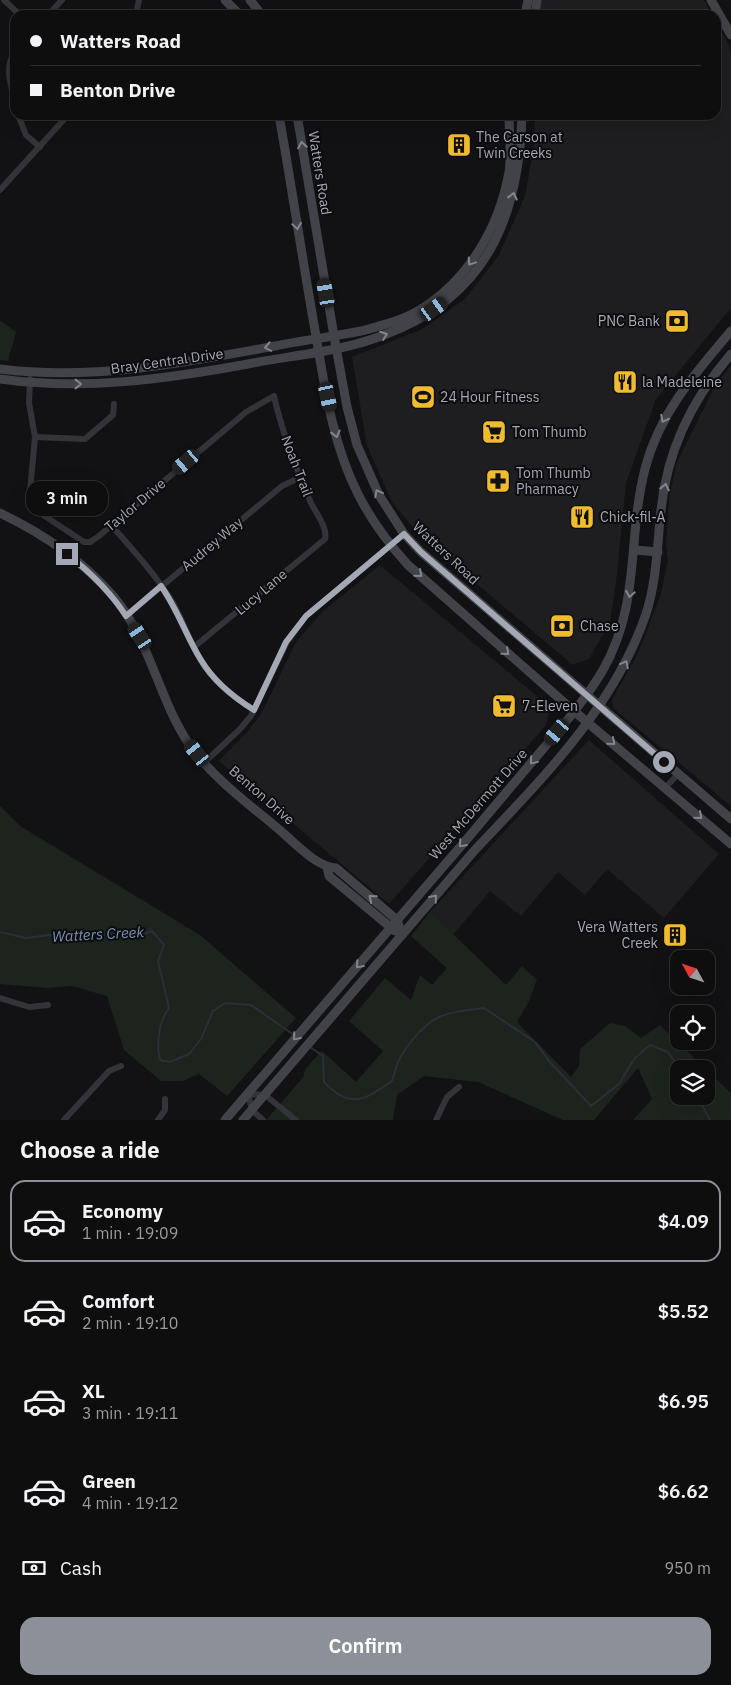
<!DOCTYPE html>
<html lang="en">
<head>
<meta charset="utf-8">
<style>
	body { margin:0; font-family:"IBM Plex Sans",sans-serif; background:#1c1c1d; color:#f1f3f6; height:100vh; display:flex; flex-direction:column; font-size:19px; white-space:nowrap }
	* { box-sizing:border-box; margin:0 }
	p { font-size:16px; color:#9b9c9e }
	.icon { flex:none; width:28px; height:28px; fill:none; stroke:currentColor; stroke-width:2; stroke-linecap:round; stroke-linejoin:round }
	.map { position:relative; height:1120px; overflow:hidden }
	.details { display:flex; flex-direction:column; background:#0e0e0f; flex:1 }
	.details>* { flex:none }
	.guide { position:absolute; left:10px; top:10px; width:711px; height:110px; border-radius:15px; box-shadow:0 5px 20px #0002,0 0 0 1px #2e2e2f; display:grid; align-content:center; height:110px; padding:0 20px; background:#0e0e0f }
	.needle { width:32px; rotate:310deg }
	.tools { position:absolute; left:670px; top:950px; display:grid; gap:10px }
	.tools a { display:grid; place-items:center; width:45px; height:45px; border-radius:10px; background:#0e0e0f; box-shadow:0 5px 20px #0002,0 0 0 1px #2e2e2f; font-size:25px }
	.end { position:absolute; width:22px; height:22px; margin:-11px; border:6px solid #a4a8b4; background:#111; box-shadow:0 0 0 2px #111 }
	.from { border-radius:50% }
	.bubble { position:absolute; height:35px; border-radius:15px; background:#0e0e0f; box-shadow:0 5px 20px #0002,0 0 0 1px #2e2e2f; font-size:16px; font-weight:600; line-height:35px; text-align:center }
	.car { position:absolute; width:15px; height:30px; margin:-15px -8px; border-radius:6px; box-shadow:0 0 4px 1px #0007; background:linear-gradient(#222 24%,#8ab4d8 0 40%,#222 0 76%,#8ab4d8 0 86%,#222 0) }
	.guide b { display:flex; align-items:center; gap:18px; height:48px; font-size:19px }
	.guide b+b { border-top:1px solid #2e2e2f }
	.guide i { width:12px; height:12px; background:#f1f3f6 }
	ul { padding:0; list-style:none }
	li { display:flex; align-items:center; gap:15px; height:82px; margin:0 10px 8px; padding:0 10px; border:2px solid transparent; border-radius:15px }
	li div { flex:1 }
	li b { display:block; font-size:19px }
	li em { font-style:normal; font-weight:600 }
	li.current { border-color:#8c9099 }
	li>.icon { width:45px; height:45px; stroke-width:1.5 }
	h2 { padding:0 20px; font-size:22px; line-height:60px }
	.pay { display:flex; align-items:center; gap:12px; height:55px; padding:0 20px; font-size:19px }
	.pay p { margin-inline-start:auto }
	.cta { display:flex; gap:10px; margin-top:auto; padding:10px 20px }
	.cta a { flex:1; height:58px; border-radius:15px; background:#8c9099; color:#fff; font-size:20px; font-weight:600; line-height:58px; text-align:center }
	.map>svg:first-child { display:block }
	.built { fill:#1e1e21 }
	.green { fill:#1d241e }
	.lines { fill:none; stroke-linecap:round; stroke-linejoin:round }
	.stream { stroke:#293037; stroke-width:2 }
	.street { stroke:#333439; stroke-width:6 }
	.secondary { stroke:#414349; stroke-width:9 }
	.oneway { stroke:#81858f }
	.route { stroke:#a4a8b4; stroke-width:6 }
	.labels { text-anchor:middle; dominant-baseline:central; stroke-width:4; stroke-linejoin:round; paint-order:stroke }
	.poi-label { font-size:14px; fill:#a4a8b4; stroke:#0d0d0f; text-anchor:start }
	.street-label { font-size:14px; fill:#a4a8b4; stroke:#0d0d0f }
	.water-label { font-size:15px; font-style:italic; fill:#7a93b0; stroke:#0d0d0f }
</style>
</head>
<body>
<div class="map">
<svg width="731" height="1120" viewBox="0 0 731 1120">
	<rect width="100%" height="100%" fill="#121214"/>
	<g class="built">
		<polygon points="533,0 704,0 712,15 535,15"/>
		<polygon points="716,22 729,45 731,53 731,308 656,399 626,483 616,583 610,622 589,659 573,665 421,537 392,502 367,446 352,357 420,330 465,299 499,255 525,196 534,146 535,115 716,115"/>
		<polygon points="731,366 731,806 613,708 612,700 638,653 660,597 668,561 666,545 669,498 677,462 716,384"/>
		<polygon points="380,565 550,707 546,725 389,904 219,761 248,731 261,714 296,642 323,611"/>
		<polygon points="589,740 719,854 664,918 607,869 585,895 558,872 521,916 490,891 453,935 430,912"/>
	</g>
	<g class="green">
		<polygon points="0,320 16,332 8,361 0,360"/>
		<polygon points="0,806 20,826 200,935 296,1018 227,1096 199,1074 183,1081 161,1081 124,1050 107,996 72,986 47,988 0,984"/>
		<polygon points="430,912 506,985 522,966 537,980 529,1001 517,1022 571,1077 579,1066 580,1049 610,1023 625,1026 641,1038 660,1025 706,1069 679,1069 679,1096 706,1096 706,1069 731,1093 731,1120 633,1120 652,1099 638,1068 594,1120 563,1120 478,1082 424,1076 397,1095 393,1120 266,1120 294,1088 303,1077 306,1068 322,1051 356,1082 383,1051 349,1021 385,978 411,1000 420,975 432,985 447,968 411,936"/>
	</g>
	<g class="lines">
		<g class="stream">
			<path d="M0,932L26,938L58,934L74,937L100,934L141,935L152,931L164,945L158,961L169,1008C159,1021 156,1043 160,1060L170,1062L189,1054L201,1039L213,1011L225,1003L251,1005L294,1035"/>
			<path d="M310,1047L323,1056L324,1082C351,1110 364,1100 392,1081C397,1063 399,1057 410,1043C434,1012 447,1013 484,1008L535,1042L549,1061L591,1106L619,1084L634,1059L650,1045L668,1052L680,1069"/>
			<polyline points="697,1096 710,1120"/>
		</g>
		<g class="street">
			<polyline points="4,0 20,15"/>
			<polyline points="48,15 62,0"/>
			<polyline points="136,15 139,0"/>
			<path d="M15,52C4,66 11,85 15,102"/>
			<polyline points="18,115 26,135 40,147"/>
			<polyline points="0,190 68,115"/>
			<path d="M30,379L29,403L35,437L29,502L34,509L84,542H90L99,536L246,412L274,396C282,433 296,468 311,503C316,513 328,528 325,539L194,647"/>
			<polyline points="35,437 85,439 113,415 114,404"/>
			<path d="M111,525C133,550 156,575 173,603C184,622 190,643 201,661C214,682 233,697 254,710"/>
			<polyline points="126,616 282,486 301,477"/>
			<polyline points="205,762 240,729 251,716 287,642 306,616 404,534"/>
			<polyline points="666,787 678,774"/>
			<polyline points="0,998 29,1007 48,1005"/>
			<polyline points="64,1120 109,1071 121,1066"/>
			<polyline points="158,1120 165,1110 165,1099"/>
			<polyline points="263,1120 252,1110 248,1094 265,1095 296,1120"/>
			<polyline points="436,1120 447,1097 459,1087"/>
		</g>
		<g class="secondary">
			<polyline points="225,0 240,15"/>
			<polyline points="250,0 262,15"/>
			<polyline points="711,0 731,35"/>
			<polyline points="525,15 528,0"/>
			<polyline points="535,15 537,0"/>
			<path d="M279,115C292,189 303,263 316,336C325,389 333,445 358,494C371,520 388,543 408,565L568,706L731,844"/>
			<polyline points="297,115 334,336 347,407 357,445 379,495 404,534 421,552 731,819"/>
			<path d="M0,369C92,381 184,363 275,346C303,340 332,337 361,331C380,326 401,321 418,311C468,281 499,228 509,172C512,154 509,133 509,115"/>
			<path d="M0,379C83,391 166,379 248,364C293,355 341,352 384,335C487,297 519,217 522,115"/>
			<path d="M0,513C42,533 82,560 113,596C150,639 158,698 189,744C213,779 252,806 283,833C297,845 317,867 336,868L397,920L402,935"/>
			<polyline points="635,550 658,552"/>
			<polyline points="327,867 329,876 395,931"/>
			<path d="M225,1120C306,1026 387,932 467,839C492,809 517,780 542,750C564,725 586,699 603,670C641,603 627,539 645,469C659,414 695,373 731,331"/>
			<path d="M243,1120L474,851C541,780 614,708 646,614C657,580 657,545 661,510C667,451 693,398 731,354"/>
		</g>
	</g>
	<defs><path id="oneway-chevron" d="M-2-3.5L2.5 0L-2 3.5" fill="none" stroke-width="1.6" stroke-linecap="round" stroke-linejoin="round" transform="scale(1.25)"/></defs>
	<g class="oneway">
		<use href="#oneway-chevron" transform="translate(302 145) rotate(-99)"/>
		<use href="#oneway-chevron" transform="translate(513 196) rotate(-76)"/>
		<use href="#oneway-chevron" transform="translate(297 226) rotate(81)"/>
		<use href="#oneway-chevron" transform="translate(471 262) rotate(124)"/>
		<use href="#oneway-chevron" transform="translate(384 335) rotate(-20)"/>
		<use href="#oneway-chevron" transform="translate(268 347) rotate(169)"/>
		<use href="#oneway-chevron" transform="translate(78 384)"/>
		<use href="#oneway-chevron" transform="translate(664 419) rotate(117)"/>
		<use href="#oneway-chevron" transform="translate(336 434) rotate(76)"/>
		<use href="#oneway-chevron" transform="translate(665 487) rotate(-79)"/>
		<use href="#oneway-chevron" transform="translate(378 493) rotate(-118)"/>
		<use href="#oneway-chevron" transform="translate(419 574) rotate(41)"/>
		<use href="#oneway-chevron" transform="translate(630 594) rotate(100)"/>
		<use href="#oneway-chevron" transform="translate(506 652) rotate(41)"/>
		<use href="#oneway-chevron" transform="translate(625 664) rotate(-62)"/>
		<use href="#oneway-chevron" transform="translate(612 742) rotate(40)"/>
		<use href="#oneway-chevron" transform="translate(533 761) rotate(130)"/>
		<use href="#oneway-chevron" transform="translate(699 816) rotate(41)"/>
		<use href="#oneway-chevron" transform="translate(462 844) rotate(131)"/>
		<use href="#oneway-chevron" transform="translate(372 898) rotate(-140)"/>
		<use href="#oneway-chevron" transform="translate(434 898) rotate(-49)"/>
		<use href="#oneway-chevron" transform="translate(359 965) rotate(131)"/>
		<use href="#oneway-chevron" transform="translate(296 1037) rotate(131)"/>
	</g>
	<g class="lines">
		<path class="route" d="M67,554C90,572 110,591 126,616L161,586C178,610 186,636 201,660C214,682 233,697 254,710L286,642L306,616L404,534L421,552L664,762"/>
	</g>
	<defs>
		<symbol id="building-square" viewBox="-11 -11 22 22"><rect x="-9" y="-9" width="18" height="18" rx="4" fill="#f0bc2e" stroke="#0d0d0f"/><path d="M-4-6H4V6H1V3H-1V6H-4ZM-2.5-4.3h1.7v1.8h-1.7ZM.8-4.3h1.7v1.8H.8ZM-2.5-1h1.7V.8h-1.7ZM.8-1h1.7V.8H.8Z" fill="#111"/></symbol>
		<symbol id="bank-square" viewBox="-11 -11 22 22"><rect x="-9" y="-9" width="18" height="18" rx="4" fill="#f0bc2e" stroke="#0d0d0f"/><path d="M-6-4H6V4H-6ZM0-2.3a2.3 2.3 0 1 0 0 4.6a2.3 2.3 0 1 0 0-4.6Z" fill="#111"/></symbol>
		<symbol id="restaurant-square" viewBox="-11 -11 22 22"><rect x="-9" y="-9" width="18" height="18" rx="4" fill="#f0bc2e" stroke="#0d0d0f"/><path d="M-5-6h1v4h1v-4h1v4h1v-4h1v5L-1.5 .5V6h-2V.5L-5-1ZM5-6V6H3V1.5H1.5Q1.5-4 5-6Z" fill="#111"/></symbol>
		<symbol id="stadium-square" viewBox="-11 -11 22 22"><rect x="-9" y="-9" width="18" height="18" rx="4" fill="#f0bc2e" stroke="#0d0d0f"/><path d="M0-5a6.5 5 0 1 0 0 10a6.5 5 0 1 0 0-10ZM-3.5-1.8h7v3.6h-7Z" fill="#111"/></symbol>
		<symbol id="supermarket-square" viewBox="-11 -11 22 22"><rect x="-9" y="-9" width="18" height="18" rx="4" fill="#f0bc2e" stroke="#0d0d0f"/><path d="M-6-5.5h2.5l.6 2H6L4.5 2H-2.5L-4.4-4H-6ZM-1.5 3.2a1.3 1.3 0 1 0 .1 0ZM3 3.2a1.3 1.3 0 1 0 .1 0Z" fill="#111"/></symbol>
		<symbol id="pharmacy-square" viewBox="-11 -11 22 22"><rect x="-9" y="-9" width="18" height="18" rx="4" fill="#f0bc2e" stroke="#0d0d0f"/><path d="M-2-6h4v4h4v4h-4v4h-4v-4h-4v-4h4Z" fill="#111"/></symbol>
	</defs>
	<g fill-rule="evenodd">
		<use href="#building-square" x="445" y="131" width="28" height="28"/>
		<use href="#bank-square" x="663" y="307" width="28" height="28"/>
		<use href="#restaurant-square" x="611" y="368" width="28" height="28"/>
		<use href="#stadium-square" x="409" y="383" width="28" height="28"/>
		<use href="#supermarket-square" x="480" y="418" width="28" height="28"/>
		<use href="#pharmacy-square" x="484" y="467" width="28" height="28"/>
		<use href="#restaurant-square" x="568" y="503" width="28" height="28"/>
		<use href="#bank-square" x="548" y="612" width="28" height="28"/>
		<use href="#supermarket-square" x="490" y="692" width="28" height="28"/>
		<use href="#building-square" x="661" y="921" width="28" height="28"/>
	</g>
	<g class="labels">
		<g class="poi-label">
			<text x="476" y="137">The Carson at<tspan x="476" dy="16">Twin Creeks</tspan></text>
			<text x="660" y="321" text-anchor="end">PNC Bank</text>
			<text x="642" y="382">la Madeleine</text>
			<text x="440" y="397">24 Hour Fitness</text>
			<text x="512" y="432">Tom Thumb</text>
			<text x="516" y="473">Tom Thumb<tspan x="516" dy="16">Pharmacy</tspan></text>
			<text x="600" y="517">Chick-fil-A</text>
			<text x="580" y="626">Chase</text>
			<text x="522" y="706">7-Eleven</text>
			<text x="658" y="927" text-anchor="end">Vera Watters<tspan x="658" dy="16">Creek</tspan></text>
		</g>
		<g class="street-label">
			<text transform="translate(320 173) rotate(81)">Watters Road</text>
			<text transform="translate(167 361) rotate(-8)">Bray Central Drive</text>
			<text transform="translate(297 466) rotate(69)">Noah Trail</text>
			<text transform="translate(135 505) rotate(-40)">Taylor Drive</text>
			<text transform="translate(212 544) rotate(-40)">Audrey Way</text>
			<text transform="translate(446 553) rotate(43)">Watters Road</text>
			<text transform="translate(261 592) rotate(-40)">Lucy Lane</text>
			<text transform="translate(262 795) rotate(41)">Benton Drive</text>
			<text transform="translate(478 804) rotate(-49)">West McDermott Drive</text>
		</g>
		<g class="water-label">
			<text transform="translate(98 934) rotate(-3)">Watters Creek</text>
		</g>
	</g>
</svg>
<div class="tools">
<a><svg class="needle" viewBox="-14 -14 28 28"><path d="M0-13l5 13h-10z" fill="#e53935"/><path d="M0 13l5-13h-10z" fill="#9b9c9e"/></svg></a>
<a><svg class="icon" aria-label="locate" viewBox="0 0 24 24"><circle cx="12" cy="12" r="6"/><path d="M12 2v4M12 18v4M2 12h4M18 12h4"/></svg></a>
<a><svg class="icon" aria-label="layers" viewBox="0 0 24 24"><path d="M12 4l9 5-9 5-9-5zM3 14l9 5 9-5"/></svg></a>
</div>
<i class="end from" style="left:664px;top:762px"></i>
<i class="end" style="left:67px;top:554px"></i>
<div class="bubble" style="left:26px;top:481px;width:82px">3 min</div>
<i class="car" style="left:326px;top:293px;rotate:350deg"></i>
<i class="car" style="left:434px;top:309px;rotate:55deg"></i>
<i class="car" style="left:328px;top:397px;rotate:168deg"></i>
<i class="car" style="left:186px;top:462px;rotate:230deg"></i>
<i class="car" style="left:140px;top:636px;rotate:327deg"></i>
<i class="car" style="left:557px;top:732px;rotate:220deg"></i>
<i class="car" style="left:197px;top:753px;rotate:321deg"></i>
<div class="guide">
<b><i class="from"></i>Watters Road</b>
<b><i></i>Benton Drive</b>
</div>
</div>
<section class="details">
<h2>Choose a ride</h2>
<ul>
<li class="current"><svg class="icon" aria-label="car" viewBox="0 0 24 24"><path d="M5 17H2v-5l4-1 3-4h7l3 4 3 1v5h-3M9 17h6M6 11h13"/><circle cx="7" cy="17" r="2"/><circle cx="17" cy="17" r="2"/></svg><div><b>Economy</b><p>1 min · 19:09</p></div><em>$4.09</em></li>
<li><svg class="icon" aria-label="car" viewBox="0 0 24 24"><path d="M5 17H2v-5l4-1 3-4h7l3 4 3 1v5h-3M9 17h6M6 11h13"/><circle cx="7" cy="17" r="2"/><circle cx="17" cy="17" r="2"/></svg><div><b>Comfort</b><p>2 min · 19:10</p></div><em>$5.52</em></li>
<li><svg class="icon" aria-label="car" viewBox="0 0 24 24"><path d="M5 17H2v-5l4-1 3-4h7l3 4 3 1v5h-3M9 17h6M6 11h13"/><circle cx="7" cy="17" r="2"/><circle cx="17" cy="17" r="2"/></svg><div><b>XL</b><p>3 min · 19:11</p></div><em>$6.95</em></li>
<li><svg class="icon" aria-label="car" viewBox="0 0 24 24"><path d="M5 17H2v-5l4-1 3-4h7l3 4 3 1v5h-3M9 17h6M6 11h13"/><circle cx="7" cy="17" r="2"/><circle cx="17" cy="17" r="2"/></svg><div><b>Green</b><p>4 min · 19:12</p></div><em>$6.62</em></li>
</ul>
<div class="pay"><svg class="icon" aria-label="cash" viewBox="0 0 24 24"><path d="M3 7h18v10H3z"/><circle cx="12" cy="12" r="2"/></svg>Cash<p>950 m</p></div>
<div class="cta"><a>Confirm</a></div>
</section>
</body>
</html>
